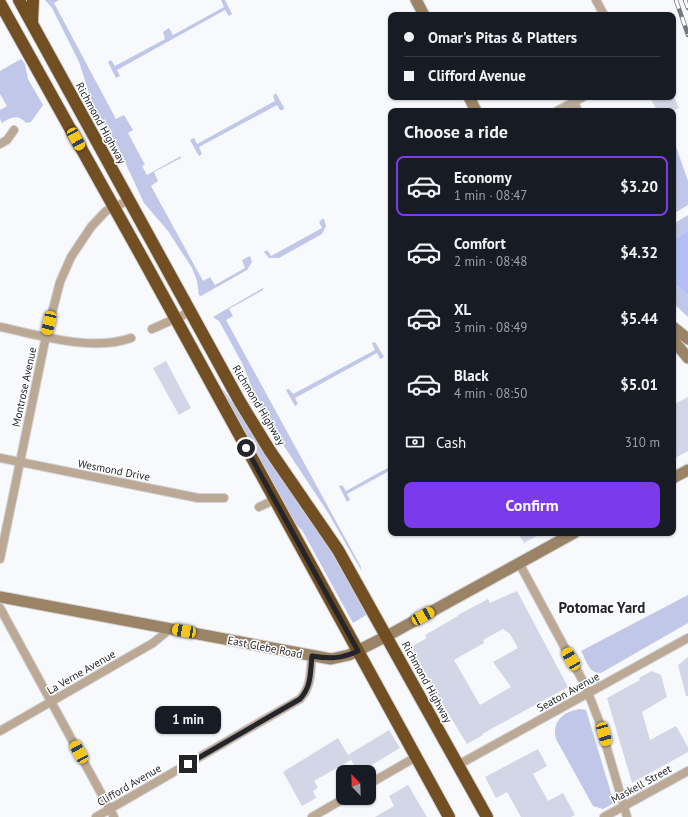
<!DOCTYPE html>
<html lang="en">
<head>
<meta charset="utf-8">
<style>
	body { margin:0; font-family:"PT Sans",sans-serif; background:#242831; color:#f1f3f6; height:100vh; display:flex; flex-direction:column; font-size:15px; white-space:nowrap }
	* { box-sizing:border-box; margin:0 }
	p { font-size:13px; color:#9ea1a6 }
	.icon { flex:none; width:22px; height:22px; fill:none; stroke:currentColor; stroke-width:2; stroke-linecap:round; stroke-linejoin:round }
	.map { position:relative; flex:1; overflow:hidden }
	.drawer { position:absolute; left:388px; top:108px; width:288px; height:428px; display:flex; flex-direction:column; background:#171b24; border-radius:8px; box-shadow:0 1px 3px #0004 }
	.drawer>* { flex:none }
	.top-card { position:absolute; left:388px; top:12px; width:288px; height:88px; border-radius:8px; box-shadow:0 1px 3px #0004; display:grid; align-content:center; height:88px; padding:0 16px; background:#171b24 }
	.needle { width:26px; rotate:337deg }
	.controls { position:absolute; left:336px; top:765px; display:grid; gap:8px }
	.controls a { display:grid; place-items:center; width:40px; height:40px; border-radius:8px; background:#171b24; box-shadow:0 1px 3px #0004; font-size:20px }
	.end { position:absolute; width:18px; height:18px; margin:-9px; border:5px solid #23252b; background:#fff; box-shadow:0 0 0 2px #fff }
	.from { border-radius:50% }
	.bubble { position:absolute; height:28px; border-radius:8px; background:#171b24; box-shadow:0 1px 3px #0004; font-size:13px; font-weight:800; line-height:28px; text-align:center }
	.car { position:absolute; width:12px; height:24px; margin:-12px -6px; border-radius:5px; box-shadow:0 0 3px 1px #0007; background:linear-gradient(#f5c518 24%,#345 0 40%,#f5c518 0 76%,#345 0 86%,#f5c518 0) }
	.top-card b { display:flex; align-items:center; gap:14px; height:38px; font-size:15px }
	.top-card b+b { border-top:1px solid #363941 }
	.top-card i { width:10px; height:10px; background:#f1f3f6 }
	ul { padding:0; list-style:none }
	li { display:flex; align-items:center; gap:12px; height:60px; margin:0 8px 6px; padding:0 8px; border:2px solid transparent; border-radius:8px }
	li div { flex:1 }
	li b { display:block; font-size:15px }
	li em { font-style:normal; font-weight:800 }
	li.current { border-color:#7c3aed }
	li>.icon { width:36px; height:36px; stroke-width:1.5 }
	h2 { padding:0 16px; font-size:18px; line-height:48px }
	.pay { display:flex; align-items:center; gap:10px; height:44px; padding:0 16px; font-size:15px }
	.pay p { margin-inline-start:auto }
	.action { display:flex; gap:8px; margin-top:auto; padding:8px 16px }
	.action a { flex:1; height:46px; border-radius:8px; background:#7c3aed; color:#fff; font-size:16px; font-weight:800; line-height:46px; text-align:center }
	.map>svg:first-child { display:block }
	.green { fill:#c1c7e8 }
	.water { fill:#b6bff5 }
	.building { fill:#d3d6e6; fill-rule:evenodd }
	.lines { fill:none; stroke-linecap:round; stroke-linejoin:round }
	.street-casing { stroke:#d2d3d6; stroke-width:10 }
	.secondary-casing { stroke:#d2d3d6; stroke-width:13 }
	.highway-casing { stroke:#d2d3d6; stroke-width:14 }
	.street { stroke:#bba996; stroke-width:8 }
	.secondary { stroke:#9b8365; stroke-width:11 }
	.highway { stroke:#714f22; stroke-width:12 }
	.rail-casing { stroke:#75777c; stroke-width:4.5 }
	.rail { stroke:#fff; stroke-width:3; stroke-dasharray:9; stroke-linecap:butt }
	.route { stroke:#23252b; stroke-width:5 }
	.labels { text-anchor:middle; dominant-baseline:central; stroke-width:3; stroke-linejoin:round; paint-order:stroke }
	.street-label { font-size:11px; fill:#23252b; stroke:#fff }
	.district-label { font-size:15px; font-weight:bold; fill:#23252b; stroke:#fff }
</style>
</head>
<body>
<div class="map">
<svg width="688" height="817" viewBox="0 0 688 817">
	<rect width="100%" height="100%" fill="#f8f9fc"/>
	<g class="green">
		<polygon points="45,0 59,0 54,3 116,119 124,115 133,130 128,133 145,165 142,166 147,175 181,156 181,158 154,172 158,181 151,186 203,281 210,277 215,285 245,268 242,260 250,256 252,262 247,270 201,296 199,295 197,281 192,268 168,231 144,203 118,147 93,105 79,62 52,8"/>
		<polygon points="221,0 225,0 232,14 229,16 225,10 117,70 120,76 116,78 108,62 111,60 115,66 165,39 163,32 169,28 173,35 224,7"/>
		<path d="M21,59L25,64L28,79L43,105L31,122L26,123C18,114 11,117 2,123L0,119V110L7,106L0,94V71Z"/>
		<polygon points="276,93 284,108 283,110 280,110 277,105 199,147 202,154 199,156 190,140 194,138 197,144 275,101 273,96"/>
		<polygon points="673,138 688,181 688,205 673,214"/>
		<polygon points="688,215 688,231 673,239 673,224"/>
		<polygon points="322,219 324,219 326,226 322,234 279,258 269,258 264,252 267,250 271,256 322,228 319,222"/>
		<polygon points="673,283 688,295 688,317 673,303"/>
		<polygon points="263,288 263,290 229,309 233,316 226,320 361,567 361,570 327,511 262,413 243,365 223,328 219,321 213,317"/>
		<polygon points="375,342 384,357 380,359 377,353 295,398 298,404 295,406 286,390 289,389 293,394 375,350 372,343"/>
		<path d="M213,376C270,452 321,532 368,614L353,623L302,530L292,521Z"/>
		<polygon points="391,466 391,470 347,494 350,500 347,502 339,486 342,485 346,491"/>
		<path d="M688,595V623L601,673C588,673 587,661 581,651Z"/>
		<path d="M580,709L586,710L614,803L603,809L593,806L556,739C551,722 564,711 580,709Z"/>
	</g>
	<polygon class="water" points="688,231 688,295 673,283 673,239"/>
	<g class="building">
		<polygon points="650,97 674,97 679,108 673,111 657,111"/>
		<polygon points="166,361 191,408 179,415 153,368"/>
		<polygon points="688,397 688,451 673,459 673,405"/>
		<polygon points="518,533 542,533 524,543"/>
		<path d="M517,591L568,687L482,734L483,735L467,744L446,710L417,658L415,657L410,650L412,649L411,647L427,638L425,635L458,616V615L488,599L490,603ZM503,629L510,634L518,648L493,662L511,687L480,705L454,660L484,643L483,640Z"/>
		<polygon points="688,657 688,696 686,696 678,665"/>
		<polygon points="652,671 661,675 667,697 642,712 650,740 676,726 688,747 688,752 632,783 607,698 640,680 639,678"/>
		<polygon points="389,730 400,748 360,772 358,772 349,756 351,760 314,781 318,788 313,791 316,798 302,806 283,772 338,738 348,755"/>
		<polygon points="538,749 547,766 533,774 548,801 563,793 575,815 571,817 521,817 507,792 496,798 485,777"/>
		<polygon points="408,785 427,817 375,817 394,806 389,796"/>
	</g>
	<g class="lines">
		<defs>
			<g id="street">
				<polyline points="596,0 604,15"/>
				<polyline points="574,102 578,111"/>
				<polyline points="557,111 583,97"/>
				<polyline points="0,144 7,140 14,130"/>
				<path d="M0,327C40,335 92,352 131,338"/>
				<polyline points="152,329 190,312"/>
				<polyline points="0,458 198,498 224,498"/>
				<polyline points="259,507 274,500"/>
				<polyline points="0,559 46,336 60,282 71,257 91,227 106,211 129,200"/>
				<polyline points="519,563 585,685 599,721 627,817"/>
				<polyline points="0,608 114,817"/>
				<polyline points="0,731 153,643 170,629"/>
				<polyline points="458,765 688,638"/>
				<polyline points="369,784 416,757"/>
				<path d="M96,817L300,699C312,686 310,672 312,656"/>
				<polyline points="312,817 345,798"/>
				<polyline points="604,817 688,771"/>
			</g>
			<g id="secondary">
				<polyline points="416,0 424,15"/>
				<polyline points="469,97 476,111"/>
				<polyline points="673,327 688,339"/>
				<polyline points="673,340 688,358"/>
				<polyline points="673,478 688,470"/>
				<polyline points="0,597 331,659 349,655 387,636 574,533"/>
			</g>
			<g id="highway">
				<polyline points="19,0 240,402 270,451 338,550 487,817"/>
				<polyline points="0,3 144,261 449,817"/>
				<polyline points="32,22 33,0"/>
			</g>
		</defs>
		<use href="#street" class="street-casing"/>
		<use href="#secondary" class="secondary-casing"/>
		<use href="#highway" class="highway-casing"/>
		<use href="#street" class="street"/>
		<use href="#secondary" class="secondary"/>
		<use href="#highway" class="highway"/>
		<defs>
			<g id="rail">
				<polyline points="676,0 688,35"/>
				<polyline points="685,0 688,8"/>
			</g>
		</defs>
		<use href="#rail" class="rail-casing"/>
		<use href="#rail" class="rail"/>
	</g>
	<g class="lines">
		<path class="route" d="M188,764L300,699C312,686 310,672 312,656C329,659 341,659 358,651L246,448"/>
	</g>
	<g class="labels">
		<g class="street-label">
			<text transform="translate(101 123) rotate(61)">Richmond Highway</text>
			<text transform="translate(24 387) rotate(-78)">Montrose Avenue</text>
			<text transform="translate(259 405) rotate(59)">Richmond Highway</text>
			<text transform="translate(114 470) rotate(11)">Wesmond Drive</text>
			<text transform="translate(265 647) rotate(11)">East Glebe Road</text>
			<text transform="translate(81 672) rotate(-30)">La Verne Avenue</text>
			<text transform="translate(427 682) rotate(61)">Richmond Highway</text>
			<text transform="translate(568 692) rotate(-29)">Seaton Avenue</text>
			<text transform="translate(641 784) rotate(-29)">Maskell Street</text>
			<text transform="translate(129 785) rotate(-30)">Clifford Avenue</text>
		</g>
		<g class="district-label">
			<text x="602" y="607">Potomac Yard</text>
		</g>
	</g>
</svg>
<div class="controls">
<a><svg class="needle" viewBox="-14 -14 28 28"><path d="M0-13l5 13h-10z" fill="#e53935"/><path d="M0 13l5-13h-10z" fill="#9ea1a6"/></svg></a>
</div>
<i class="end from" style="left:246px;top:448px"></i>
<i class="end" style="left:188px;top:764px"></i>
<div class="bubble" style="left:155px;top:706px;width:66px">1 min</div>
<i class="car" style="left:76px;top:139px;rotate:151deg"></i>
<i class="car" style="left:49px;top:323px;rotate:193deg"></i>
<i class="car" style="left:423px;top:616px;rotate:61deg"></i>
<i class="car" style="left:184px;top:631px;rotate:280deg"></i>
<i class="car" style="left:571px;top:659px;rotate:330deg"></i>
<i class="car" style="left:604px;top:734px;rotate:164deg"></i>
<i class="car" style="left:79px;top:752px;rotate:331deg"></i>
<div class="top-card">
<b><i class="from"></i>Omar's Pitas &amp; Platters</b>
<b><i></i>Clifford Avenue</b>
</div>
<section class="drawer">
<h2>Choose a ride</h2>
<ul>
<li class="current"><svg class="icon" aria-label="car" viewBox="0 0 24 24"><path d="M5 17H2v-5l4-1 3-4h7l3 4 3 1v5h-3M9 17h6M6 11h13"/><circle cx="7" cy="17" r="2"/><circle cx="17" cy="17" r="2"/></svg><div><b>Economy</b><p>1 min · 08:47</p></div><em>$3.20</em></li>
<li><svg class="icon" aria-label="car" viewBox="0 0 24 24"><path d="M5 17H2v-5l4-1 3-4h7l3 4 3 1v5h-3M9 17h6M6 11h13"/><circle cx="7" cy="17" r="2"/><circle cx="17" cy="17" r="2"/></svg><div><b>Comfort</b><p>2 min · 08:48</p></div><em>$4.32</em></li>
<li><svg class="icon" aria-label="car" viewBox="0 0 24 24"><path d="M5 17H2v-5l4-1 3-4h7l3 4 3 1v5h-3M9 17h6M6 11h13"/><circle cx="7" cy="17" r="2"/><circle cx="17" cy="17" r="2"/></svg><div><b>XL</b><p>3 min · 08:49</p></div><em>$5.44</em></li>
<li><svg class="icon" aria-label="car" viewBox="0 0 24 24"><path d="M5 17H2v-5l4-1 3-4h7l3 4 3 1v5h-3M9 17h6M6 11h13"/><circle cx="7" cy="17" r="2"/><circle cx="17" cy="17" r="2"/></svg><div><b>Black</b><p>4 min · 08:50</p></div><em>$5.01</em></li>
</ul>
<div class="pay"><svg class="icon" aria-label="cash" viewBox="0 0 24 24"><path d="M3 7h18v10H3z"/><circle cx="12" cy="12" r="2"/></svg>Cash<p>310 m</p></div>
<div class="action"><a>Confirm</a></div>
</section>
</div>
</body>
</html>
